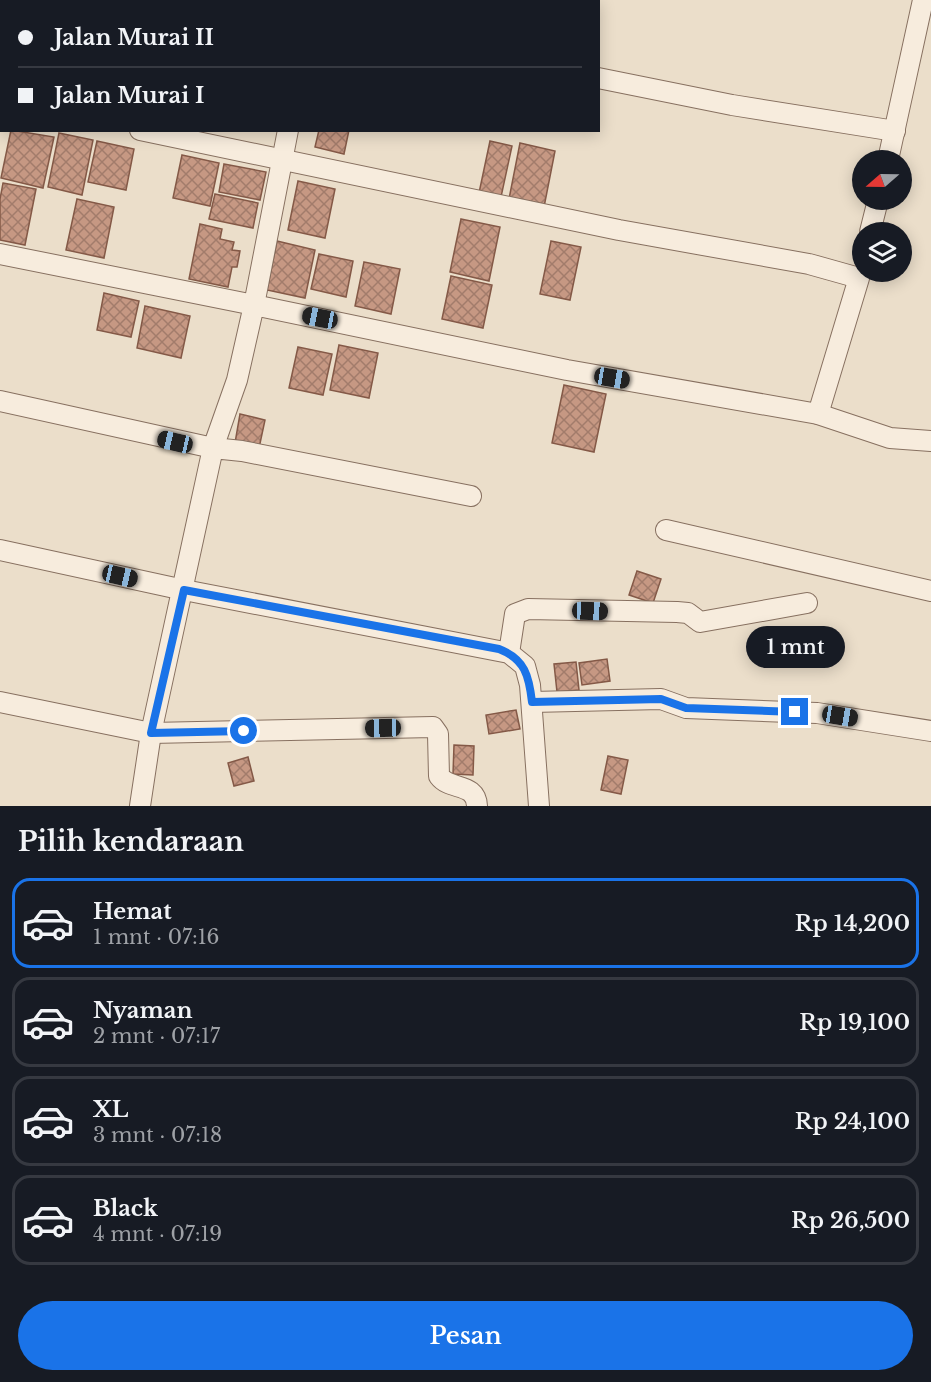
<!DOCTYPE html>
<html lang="id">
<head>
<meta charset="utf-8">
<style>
	body { margin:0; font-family:"Libre Baskerville",serif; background:#20242c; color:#f1f3f6; height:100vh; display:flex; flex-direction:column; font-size:22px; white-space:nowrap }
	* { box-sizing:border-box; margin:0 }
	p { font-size:20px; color:#9ea1a6 }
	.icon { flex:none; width:33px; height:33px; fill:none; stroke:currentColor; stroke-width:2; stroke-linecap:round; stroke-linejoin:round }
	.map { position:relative; height:806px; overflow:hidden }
	.drawer { display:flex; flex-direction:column; background:#171b24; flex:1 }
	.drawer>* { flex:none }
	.top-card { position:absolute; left:0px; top:0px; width:600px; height:132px; box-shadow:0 3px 15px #0003; display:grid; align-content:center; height:132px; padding:0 18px; background:#171b24 }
	.needle { width:39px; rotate:250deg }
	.fabs { position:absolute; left:852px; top:150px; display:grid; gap:12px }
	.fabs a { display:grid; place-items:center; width:60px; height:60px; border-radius:50%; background:#171b24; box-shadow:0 3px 15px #0003; font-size:30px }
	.end { position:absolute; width:27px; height:27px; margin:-14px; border:8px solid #1a73e8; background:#fff; box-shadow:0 0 0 3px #fff }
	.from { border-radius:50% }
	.bubble { position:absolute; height:42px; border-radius:21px; background:#171b24; box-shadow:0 3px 15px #0003; font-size:20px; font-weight:600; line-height:42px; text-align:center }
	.car { position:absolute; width:18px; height:36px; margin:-18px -9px; border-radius:8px; box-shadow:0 0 4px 2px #0007; background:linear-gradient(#222 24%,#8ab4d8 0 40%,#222 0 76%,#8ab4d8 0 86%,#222 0) }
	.top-card b { display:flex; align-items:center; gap:21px; height:57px; font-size:22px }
	.top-card b+b { border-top:2px solid #363941 }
	.top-card i { width:15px; height:15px; background:#f1f3f6 }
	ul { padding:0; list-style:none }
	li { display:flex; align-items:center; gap:18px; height:90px; margin:0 12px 9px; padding:0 6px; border:3px solid #363941; border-radius:18px }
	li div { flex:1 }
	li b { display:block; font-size:22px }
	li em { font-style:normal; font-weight:600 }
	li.active { border-color:#1a73e8 }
	li>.icon { width:54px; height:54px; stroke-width:1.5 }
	h2 { padding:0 18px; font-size:27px; line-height:72px }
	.cta { display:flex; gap:12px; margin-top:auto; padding:12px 18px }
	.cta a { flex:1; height:69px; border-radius:36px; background:#1a73e8; color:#fff; font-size:24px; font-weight:600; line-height:69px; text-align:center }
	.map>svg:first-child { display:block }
	.building { fill:url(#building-cross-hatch); stroke:#845947; stroke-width:1.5 }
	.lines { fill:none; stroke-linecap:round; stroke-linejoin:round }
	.minor-casing { stroke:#877060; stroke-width:22 }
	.minor { stroke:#f7ecdd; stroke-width:20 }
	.route { stroke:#1a73e8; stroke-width:8 }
</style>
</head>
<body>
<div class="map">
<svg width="931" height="806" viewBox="0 0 931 806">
	<defs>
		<pattern id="building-cross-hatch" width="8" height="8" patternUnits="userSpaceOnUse" patternTransform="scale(1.5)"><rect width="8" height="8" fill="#c69883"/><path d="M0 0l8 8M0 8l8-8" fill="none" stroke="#a27c6b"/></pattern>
	</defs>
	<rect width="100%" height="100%" fill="#ebdeca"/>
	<g class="building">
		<polygon points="0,0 31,0 2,2 2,26"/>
		<rect x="0" y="45" width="2" height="38"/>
		<polygon points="11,130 54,137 43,188 1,178"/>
		<polygon points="319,130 349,130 344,154 315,147"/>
		<polygon points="59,133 93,140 82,195 48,187"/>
		<polygon points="97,141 134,149 126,190 88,182"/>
		<polygon points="490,141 512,146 501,197 479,193"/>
		<polygon points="520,143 555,151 544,207 509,199"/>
		<polygon points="182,155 219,163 210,206 173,198"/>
		<polygon points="224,164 266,172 260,200 219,192"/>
		<polygon points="298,181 335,189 325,238 288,230"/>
		<polygon points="3,183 36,189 25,245 0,240 0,199"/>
		<polygon points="215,194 258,203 253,228 209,219"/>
		<polygon points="77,199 114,207 104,258 66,250"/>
		<polygon points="461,219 500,227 489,281 450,272"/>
		<polygon points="200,224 222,229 220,239 234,242 232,250 240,251 237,267 232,267 228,287 189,279"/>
		<polygon points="277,241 315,250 305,298 267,290"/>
		<polygon points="551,241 581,247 570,300 540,294"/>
		<polygon points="319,254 353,261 346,297 311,289"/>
		<polygon points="364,262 400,269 391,314 355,306"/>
		<polygon points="451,276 492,285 483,328 442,319"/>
		<polygon points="104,293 139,301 131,337 97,330"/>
		<polygon points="145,306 190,316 181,358 137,348"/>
		<polygon points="339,345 378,353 369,398 330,390"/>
		<polygon points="298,347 332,354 323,395 289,388"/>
		<polygon points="564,385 606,394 594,452 552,443"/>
		<polygon points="240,414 265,420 259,448 235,443"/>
		<polygon points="637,571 661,579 653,603 629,595"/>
		<polygon points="607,659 610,681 582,685 579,663"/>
		<polygon points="576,662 579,690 557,692 554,664"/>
		<polygon points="516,710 520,729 489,734 486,715"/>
		<polygon points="454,745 474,746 473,775 453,774"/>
		<polygon points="608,756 628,760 621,794 601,790"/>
		<polygon points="248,757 254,781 234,786 228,763"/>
	</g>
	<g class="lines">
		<defs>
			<g id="minor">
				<polyline points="232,0 240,2"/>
				<polyline points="312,2 313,0"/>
				<polyline points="598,78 732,105 895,131"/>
				<polyline points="0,102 2,103"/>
				<polyline points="140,130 619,230 809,264 859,278 818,414"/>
				<polyline points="888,160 923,0"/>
				<polyline points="870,232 878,200"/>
				<polyline points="0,254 254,305 288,130"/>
				<polyline points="0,401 213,448 237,380 254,305 567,370 818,414 890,438 931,441"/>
				<polyline points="666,530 931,591"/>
				<polyline points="0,550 184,590 509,653 525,666 530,685 539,806"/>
				<polyline points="509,653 515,614 528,609 677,612 688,613 700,622 807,603"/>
				<path d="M0,702L151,733L433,727L438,734L439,776C450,791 476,782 477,806"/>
				<polyline points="532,702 661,699 686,708 817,713 931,731"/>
				<polyline points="140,806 151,733 213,448 242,451 471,496"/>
			</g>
		</defs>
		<use href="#minor" class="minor-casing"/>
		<use href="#minor" class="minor"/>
	</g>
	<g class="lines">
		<path class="route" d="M244,731L151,733L184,590L499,649C525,659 529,676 532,702L661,699L686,708L795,712"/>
	</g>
</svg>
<div class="fabs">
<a><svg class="needle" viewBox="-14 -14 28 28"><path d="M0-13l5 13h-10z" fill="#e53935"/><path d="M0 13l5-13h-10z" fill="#9ea1a6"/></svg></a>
<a><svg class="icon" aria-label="layers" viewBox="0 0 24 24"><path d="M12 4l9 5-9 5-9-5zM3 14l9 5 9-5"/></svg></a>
</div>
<i class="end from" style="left:244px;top:731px"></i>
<i class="end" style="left:795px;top:712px"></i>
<div class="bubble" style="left:746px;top:626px;width:99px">1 mnt</div>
<i class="car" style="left:320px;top:318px;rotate:281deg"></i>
<i class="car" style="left:612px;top:378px;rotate:100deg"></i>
<i class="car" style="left:175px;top:442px;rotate:283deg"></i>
<i class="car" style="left:120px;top:576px;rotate:103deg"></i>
<i class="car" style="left:590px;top:611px;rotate:92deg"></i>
<i class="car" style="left:840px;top:716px;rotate:99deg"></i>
<i class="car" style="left:383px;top:728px;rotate:269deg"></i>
<div class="top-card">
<b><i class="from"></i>Jalan Murai II</b>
<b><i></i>Jalan Murai I</b>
</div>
</div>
<section class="drawer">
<h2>Pilih kendaraan</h2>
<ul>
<li class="active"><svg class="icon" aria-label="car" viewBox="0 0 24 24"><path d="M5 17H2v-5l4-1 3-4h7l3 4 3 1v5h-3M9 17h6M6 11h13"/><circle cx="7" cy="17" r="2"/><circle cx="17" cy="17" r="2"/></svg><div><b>Hemat</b><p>1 mnt · 07:16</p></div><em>Rp 14,200</em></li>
<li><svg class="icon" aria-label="car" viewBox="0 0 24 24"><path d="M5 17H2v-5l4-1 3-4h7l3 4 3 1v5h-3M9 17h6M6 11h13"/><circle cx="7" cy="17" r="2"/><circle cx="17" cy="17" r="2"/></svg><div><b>Nyaman</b><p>2 mnt · 07:17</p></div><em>Rp 19,100</em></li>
<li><svg class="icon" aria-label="car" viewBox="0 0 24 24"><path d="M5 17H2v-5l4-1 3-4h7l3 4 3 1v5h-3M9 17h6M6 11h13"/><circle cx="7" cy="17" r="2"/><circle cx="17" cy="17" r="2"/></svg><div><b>XL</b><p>3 mnt · 07:18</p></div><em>Rp 24,100</em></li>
<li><svg class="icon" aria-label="car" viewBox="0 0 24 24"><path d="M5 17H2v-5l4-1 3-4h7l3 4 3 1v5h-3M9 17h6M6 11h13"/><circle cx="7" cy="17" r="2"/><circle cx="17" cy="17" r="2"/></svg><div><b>Black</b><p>4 mnt · 07:19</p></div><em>Rp 26,500</em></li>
</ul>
<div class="cta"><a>Pesan</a></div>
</section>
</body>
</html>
